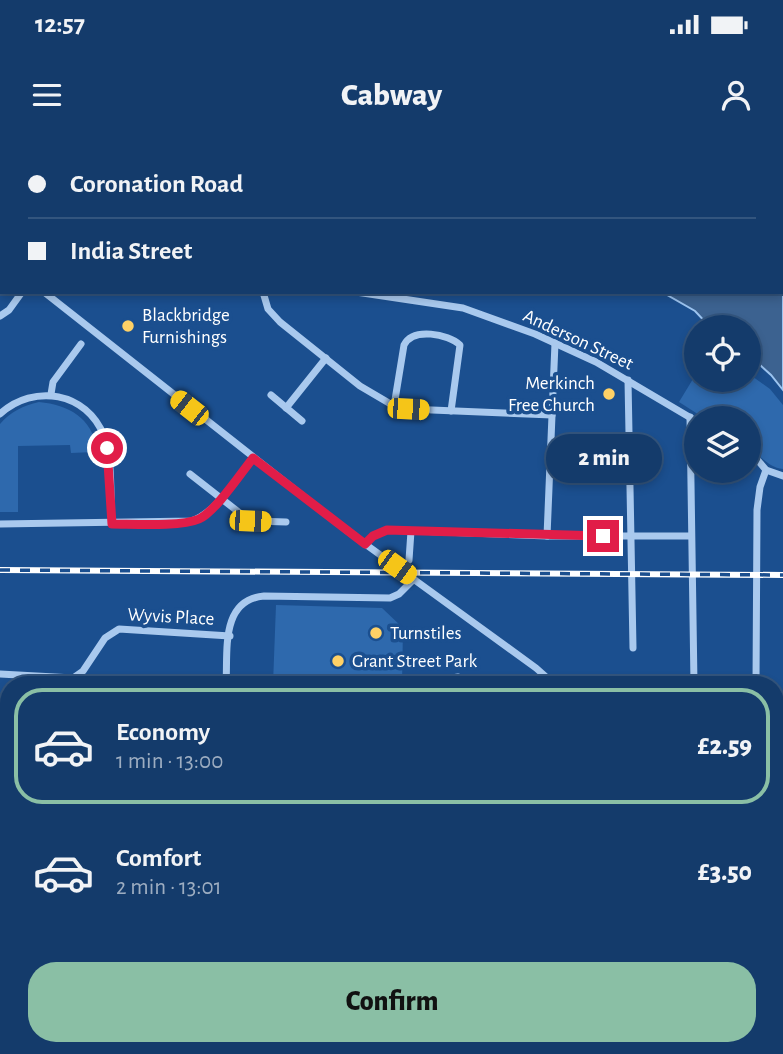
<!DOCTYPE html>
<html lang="en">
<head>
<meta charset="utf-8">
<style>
	body { margin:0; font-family:"Alegreya Sans",sans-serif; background:#214673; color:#f1f3f6; height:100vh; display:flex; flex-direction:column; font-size:26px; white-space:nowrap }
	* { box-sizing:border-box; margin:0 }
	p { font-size:23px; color:#9dadc1 }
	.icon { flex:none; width:38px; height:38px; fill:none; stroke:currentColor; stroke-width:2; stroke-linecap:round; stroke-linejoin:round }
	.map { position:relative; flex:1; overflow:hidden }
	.drawer { position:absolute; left:0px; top:536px; width:784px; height:380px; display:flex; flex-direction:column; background:#143b6b; border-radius:28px 28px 0 0; box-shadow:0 4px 10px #0003,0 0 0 2px #33557e }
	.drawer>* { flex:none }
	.top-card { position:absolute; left:0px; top:0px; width:784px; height:154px; box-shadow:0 4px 10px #0003,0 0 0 2px #33557e; display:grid; align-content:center; height:154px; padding:0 28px; background:#143b6b }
	.tools { position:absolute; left:684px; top:175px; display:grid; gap:14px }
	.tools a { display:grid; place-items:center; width:77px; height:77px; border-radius:50%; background:#143b6b; box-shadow:0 4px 10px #0003,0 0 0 2px #33557e; font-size:35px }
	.end { position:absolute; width:32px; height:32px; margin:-16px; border:9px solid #e11d48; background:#fff; box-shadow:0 0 0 4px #fff }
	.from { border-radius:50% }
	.bubble { position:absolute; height:49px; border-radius:24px; background:#143b6b; box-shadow:0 4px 10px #0003,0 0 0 2px #33557e; font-size:23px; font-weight:800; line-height:49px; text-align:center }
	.car { position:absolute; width:21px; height:42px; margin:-21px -10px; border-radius:9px; box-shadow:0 0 5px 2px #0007; background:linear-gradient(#f5c518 24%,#345 0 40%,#f5c518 0 76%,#345 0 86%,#f5c518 0) }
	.top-card b { display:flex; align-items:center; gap:24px; height:66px; font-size:26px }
	.top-card b+b { border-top:2px solid #33557e }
	.top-card i { width:18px; height:18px; background:#f1f3f6 }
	ul { padding:12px 0 0; list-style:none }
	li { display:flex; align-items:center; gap:21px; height:116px; margin:0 14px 10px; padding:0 14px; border:4px solid transparent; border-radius:28px }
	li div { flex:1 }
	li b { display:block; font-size:26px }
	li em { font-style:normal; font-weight:800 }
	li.on { border-color:#8abfa5 }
	li>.icon { width:63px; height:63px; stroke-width:1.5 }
	.cta { display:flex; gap:14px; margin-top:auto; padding:14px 28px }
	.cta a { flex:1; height:80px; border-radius:28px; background:#8abfa5; color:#111; font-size:28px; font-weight:800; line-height:80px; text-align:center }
	.status { display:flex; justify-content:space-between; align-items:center; height:49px; padding:0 35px; background:#143b6b; direction:ltr }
	.status svg { height:19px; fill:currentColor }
	header { display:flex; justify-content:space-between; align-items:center; height:91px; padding:0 28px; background:#143b6b; font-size:32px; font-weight:800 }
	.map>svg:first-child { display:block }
	.green { fill:#2e69ad }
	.water { fill:#3c6290; stroke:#9cc4f0; stroke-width:2 }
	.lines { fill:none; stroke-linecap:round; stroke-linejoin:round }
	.minor { stroke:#a9c9ee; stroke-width:7 }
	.rail-casing { stroke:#fff; stroke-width:6 }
	.rail { stroke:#1b4f8f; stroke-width:3.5; stroke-dasharray:10; stroke-linecap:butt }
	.route { stroke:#e11d48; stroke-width:9 }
	.poi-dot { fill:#ffd166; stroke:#1b4f8f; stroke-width:2.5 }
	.labels { text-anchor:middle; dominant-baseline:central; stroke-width:7; stroke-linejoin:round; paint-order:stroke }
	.poi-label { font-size:19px; fill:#fff; stroke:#1b4f8f; text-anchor:start }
	.street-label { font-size:19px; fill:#fff; stroke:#1b4f8f }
</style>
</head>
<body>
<div class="status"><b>12:57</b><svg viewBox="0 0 49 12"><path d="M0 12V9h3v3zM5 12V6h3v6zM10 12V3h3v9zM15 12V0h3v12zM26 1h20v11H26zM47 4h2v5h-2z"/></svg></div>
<header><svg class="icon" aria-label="menu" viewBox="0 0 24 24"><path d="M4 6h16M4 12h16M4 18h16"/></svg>Cabway<svg class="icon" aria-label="person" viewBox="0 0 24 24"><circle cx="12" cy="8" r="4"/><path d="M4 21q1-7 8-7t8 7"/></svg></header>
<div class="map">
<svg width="783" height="914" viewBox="0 0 783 914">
	<rect width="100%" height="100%" fill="#1b4f8f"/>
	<g class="green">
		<path d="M696,234V240H749V234L770,249L783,265V329C768,327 761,316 749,308V278H704L679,262Z"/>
		<path d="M39,262C69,265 92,278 97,309L94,312L71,313L70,305L18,306V372H0V284C11,271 23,266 39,262Z"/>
		<polygon points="276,465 382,468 403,488 402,544 273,544"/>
		<polygon points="185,907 319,907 320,914 187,914"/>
	</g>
	<g class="water">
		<polygon points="0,0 138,0 2,2 2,15"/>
		<polygon points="183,0 761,0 764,2 201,2"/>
		<polygon points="782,14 783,14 783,250 771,235 749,215 749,187 710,187 695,171 662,152 782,152"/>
	</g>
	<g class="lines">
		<g class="minor">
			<polyline points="0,66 2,67"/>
			<polyline points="0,111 2,113"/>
			<polyline points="44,152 350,393 536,528 554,544"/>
			<polyline points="263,152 268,169 280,182 360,246 394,266 408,269 552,275"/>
			<polyline points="356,152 463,168 535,194 596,222 696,281"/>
			<polyline points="0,176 9,170 22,152"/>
			<polyline points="628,240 633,508"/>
			<polyline points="51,254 53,242 81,204"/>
			<polyline points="271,255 302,281"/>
			<path d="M394,266L404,205C413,187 448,194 460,205L451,271"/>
			<polyline points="286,268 326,218"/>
			<path d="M0,274C34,243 87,252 104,296C113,322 110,356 112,384"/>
			<polyline points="690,277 694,544"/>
			<polyline points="749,314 756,318 766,330 783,336"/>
			<polyline points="190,334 250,381 286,382"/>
			<path d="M0,384L191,381C215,374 238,337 253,318"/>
			<polyline points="547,396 555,203"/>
			<polyline points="365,404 373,396 387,390 547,396 691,396"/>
			<polyline points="409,420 411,391"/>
			<polyline points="0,534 73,538 83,531 105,498 119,489 230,496"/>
			<polyline points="756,543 757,370 760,347 766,330"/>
			<path d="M226,544C228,511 220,460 264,456L390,458L399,454L414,439"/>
			<polyline points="443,544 446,539 458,537"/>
			<polyline points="775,563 783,563"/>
			<polyline points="0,664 9,665"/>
			<polyline points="775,760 783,769"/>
			<polyline points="0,792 9,793"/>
			<polyline points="777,866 783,874"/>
			<polyline points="85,906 86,914"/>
			<polyline points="556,906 558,914"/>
			<polyline points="673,906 675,914"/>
		</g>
		<defs>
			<polyline id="rail" points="0,430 783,435"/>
		</defs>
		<use href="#rail" class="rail-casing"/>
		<use href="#rail" class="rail"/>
	</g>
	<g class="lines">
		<path class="route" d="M107,308L112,384C133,384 181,387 199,379C215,372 241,333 253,318L365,404L373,396L387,390L603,396"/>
	</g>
	<g class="poi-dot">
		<circle cx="128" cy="186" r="7"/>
		<circle cx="609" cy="254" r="7"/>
		<circle cx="376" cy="493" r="7"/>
		<circle cx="338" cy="521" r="7"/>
	</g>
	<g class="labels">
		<g class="poi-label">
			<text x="142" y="175">Blackbridge<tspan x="142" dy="22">Furnishings</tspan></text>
			<text x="595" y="243" text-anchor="end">Merkinch<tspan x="595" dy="22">Free Church</tspan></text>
			<text x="390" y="493">Turnstiles</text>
			<text x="352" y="521">Grant Street Park</text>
		</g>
		<g class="street-label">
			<text transform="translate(578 200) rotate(25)">Anderson Street</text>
			<text transform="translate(171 477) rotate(3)">Wyvis Place</text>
		</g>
	</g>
</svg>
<div class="tools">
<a><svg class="icon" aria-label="locate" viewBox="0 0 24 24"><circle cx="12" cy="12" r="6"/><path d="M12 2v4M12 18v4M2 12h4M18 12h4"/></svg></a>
<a><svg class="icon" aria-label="layers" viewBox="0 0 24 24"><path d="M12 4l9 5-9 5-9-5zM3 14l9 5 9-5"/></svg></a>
</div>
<i class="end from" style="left:107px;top:308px"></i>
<i class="end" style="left:603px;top:396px"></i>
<div class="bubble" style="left:546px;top:294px;width:116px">2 min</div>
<i class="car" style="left:189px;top:268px;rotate:308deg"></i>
<i class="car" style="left:408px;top:269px;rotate:93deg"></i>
<i class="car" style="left:250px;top:381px;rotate:92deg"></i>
<i class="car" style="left:397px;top:427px;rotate:126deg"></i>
<div class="top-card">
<b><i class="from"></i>Coronation Road</b>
<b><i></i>India Street</b>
</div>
<section class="drawer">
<ul>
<li class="on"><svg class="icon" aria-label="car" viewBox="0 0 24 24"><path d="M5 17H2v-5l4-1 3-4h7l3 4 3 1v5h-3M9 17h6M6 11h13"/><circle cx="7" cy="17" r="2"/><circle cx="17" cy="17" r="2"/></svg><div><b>Economy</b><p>1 min · 13:00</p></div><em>£2.59</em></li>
<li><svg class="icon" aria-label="car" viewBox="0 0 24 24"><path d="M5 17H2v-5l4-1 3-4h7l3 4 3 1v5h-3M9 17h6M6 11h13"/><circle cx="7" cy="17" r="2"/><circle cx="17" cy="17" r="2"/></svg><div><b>Comfort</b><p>2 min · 13:01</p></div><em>£3.50</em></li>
</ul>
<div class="cta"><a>Confirm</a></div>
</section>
</div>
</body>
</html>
